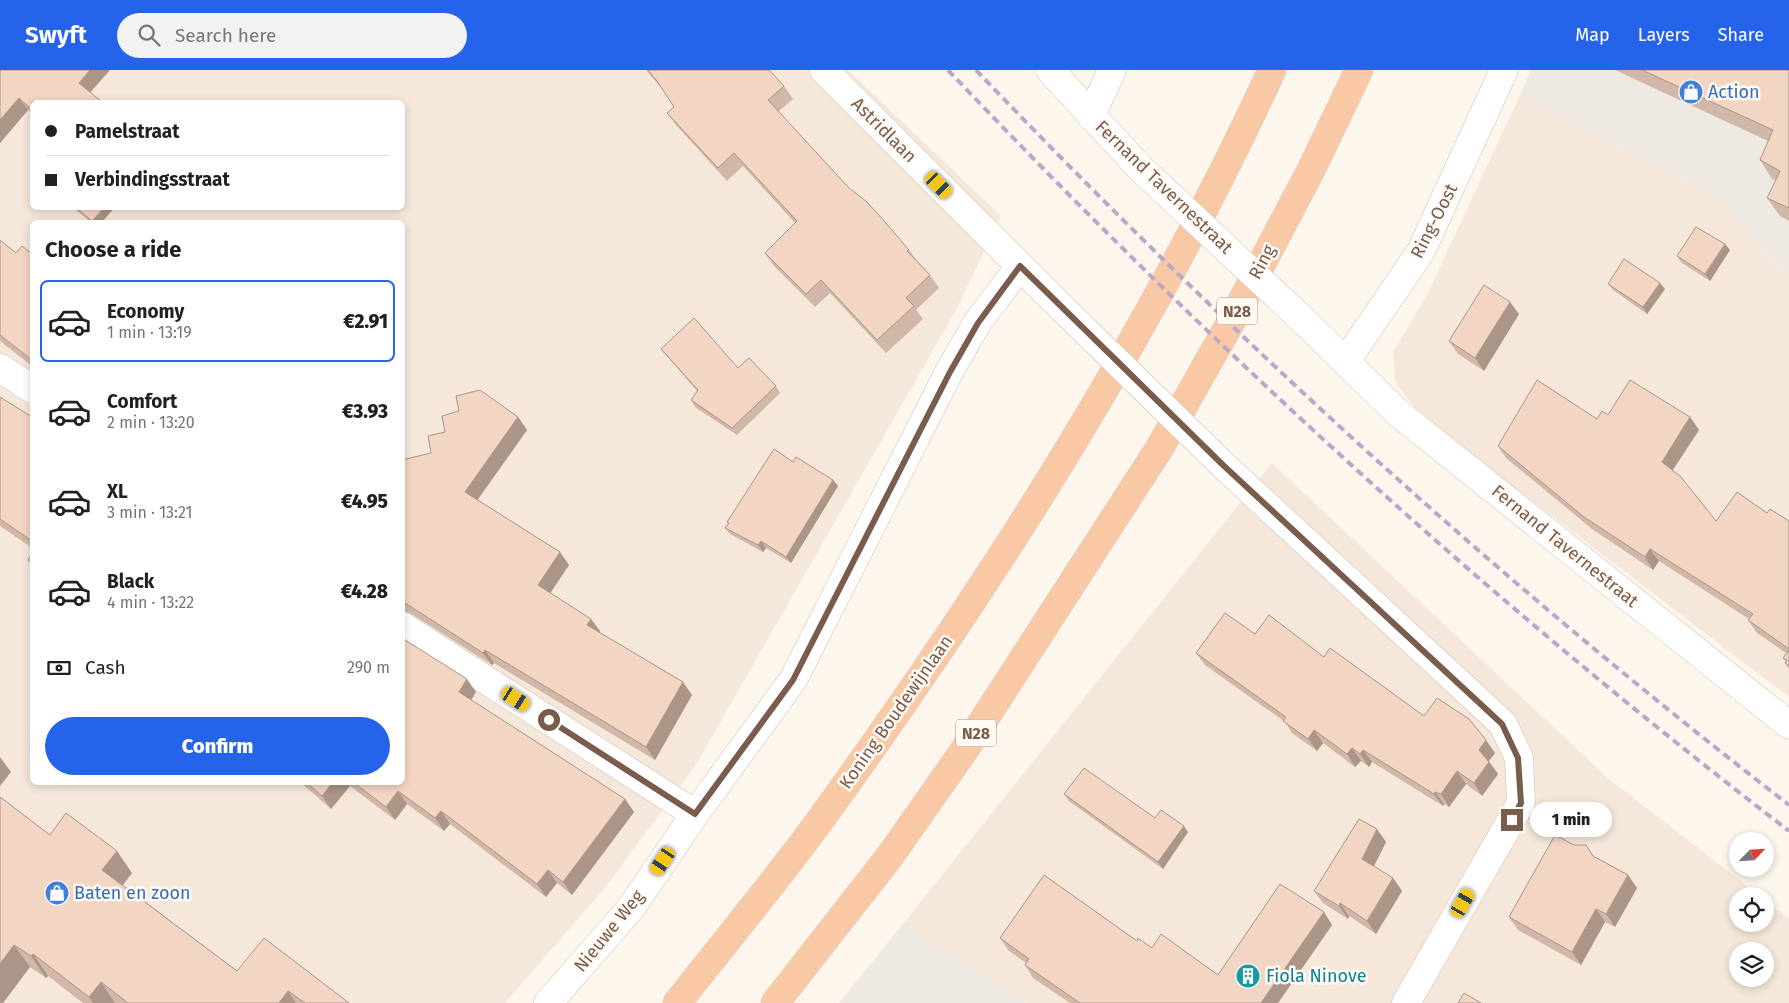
<!DOCTYPE html>
<html lang="en">
<head>
<meta charset="utf-8">
<style>
	body { margin:0; font-family:"Fira Sans",sans-serif; background:#f2f2f2; color:#202124; height:100vh; display:flex; flex-direction:column; font-size:19px; white-space:nowrap }
	* { box-sizing:border-box; margin:0 }
	p { font-size:16px; color:#757577 }
	.icon { flex:none; width:28px; height:28px; fill:none; stroke:currentColor; stroke-width:2; stroke-linecap:round; stroke-linejoin:round }
	.map { position:relative; flex:1; overflow:hidden }
	.side { position:absolute; left:30px; top:150px; width:375px; height:565px; display:flex; flex-direction:column; background:#fff; border-radius:8px; box-shadow:0 2px 8px #0003 }
	.side>* { flex:none }
	.guide { position:absolute; left:30px; top:30px; width:375px; height:110px; border-radius:8px; box-shadow:0 2px 8px #0003; display:grid; align-content:center; height:110px; padding:0 15px; background:#fff }
	.needle { width:32px; rotate:65deg }
	.buttons { position:absolute; left:1729px; top:762px; display:grid; gap:10px }
	.buttons a { display:grid; place-items:center; width:45px; height:45px; border-radius:50%; background:#fff; box-shadow:0 2px 8px #0003; font-size:25px }
	.end { position:absolute; width:22px; height:22px; margin:-11px; border:6px solid #7a5c4d; background:#fff; box-shadow:0 0 0 2px #fff }
	.from { border-radius:50% }
	.bubble { position:absolute; height:35px; border-radius:18px; background:#fff; box-shadow:0 2px 8px #0003; font-size:16px; font-weight:800; line-height:35px; text-align:center }
	.car { position:absolute; width:15px; height:30px; margin:-15px -8px; border-radius:6px; box-shadow:0 0 4px 1px #0007; background:linear-gradient(#f5c518 24%,#345 0 40%,#f5c518 0 76%,#345 0 86%,#f5c518 0) }
	.guide b { display:flex; align-items:center; gap:18px; height:48px; font-size:19px }
	.guide b+b { border-top:1px solid #e0e0e0 }
	.guide i { width:12px; height:12px; background:#202124 }
	ul { padding:0; list-style:none }
	li { display:flex; align-items:center; gap:15px; height:82px; margin:0 10px 8px; padding:0 5px; border:2px solid transparent; border-radius:8px }
	li div { flex:1 }
	li b { display:block; font-size:19px }
	li em { font-style:normal; font-weight:800 }
	li.current { border-color:#2563eb }
	li>.icon { width:45px; height:45px; stroke-width:1.5 }
	h2 { padding:0 15px; font-size:22px; line-height:60px }
	.pay { display:flex; align-items:center; gap:12px; height:55px; padding:0 15px; font-size:19px }
	.pay p { margin-inline-start:auto }
	.cta { display:flex; gap:10px; margin-top:auto; padding:10px 15px }
	.cta a { flex:1; height:58px; border-radius:30px; background:#2563eb; color:#fff; font-size:20px; font-weight:800; line-height:58px; text-align:center }
	header { display:flex; align-items:center; gap:30px; box-sizing:border-box; height:70px; padding:0 25px; background:#2563eb; color:#fff }
	header strong { font-size:24px }
	nav { display:flex; gap:28px; margin-inline-start:auto; font-size:18px }
	.search { width:350px; height:45px; background:#f2f2f2; display:flex; align-items:center; gap:12px; box-sizing:border-box; padding:0 18px; border-radius:28px; color:#757577; font-size:19px }
	.map>svg:first-child { display:block }
	.residential { fill:#f5e8da; fill-rule:evenodd }
	.industrial { fill:#efe9e4 }
	.lines { fill:none; stroke-linecap:round; stroke-linejoin:round }
	.minor-casing { stroke:#d1beb0; stroke-width:29 }
	.trunk-casing { stroke:#dad1cd; stroke-width:29 }
	.minor { stroke:#fff; stroke-width:28 }
	.trunk { stroke:#f9c8a4; stroke-width:28 }
	.rail { stroke:#b9a8c9; stroke-width:4; stroke-dasharray:8 5; stroke-linecap:butt }
	.minor-bridge-casing { stroke:#d1beb0; stroke-width:29; stroke-linecap:butt }
	.minor-bridge { stroke:#fff; stroke-width:28 }
	.wall { fill:#d1b7a8 }
	.shaded-wall { fill:#aa9588 }
	.building { fill:#f3d5c3; stroke:#aa9588 }
	.route { stroke:#7a5c4d; stroke-width:6 }
	.labels { text-anchor:middle; dominant-baseline:central; stroke-width:5; stroke-linejoin:round; paint-order:stroke }
	.shield { fill:#fffaf3; stroke:#a28b7f; stroke-width:1 }
	.shield-label { font-size:16px; font-weight:bold; fill:#7a5c4d }
	.shop-label { font-size:18px; fill:#366cbe; stroke:#fffaf3; text-anchor:start }
	.street-label { font-size:18px; fill:#7a5c4d; stroke:#fffaf3 }
	.culture-label { font-size:18px; fill:#0d838f; stroke:#fffaf3; text-anchor:start }
</style>
</head>
<body>
<header>
<strong>Swyft</strong>
<div class="search"><svg class="icon" aria-label="search" viewBox="0 0 24 24"><circle cx="10" cy="10" r="6"/><path d="M15 15l6 6"/></svg>Search here</div>
<nav><a>Map</a><a>Layers</a><a>Share</a></nav>
</header>
<div class="map">
<svg width="1789" height="933" viewBox="0 0 1789 933">
	<rect width="100%" height="100%" fill="#fdf6ec"/>
	<g class="residential">
		<path d="M0,0H848L1001,146L956,240L695,696L605,818L505,933H0ZM32,32H402V138H32ZM32,152H402V712H32Z"/>
		<polygon points="1520,25 1716,126 1777,196 1789,202 1789,627 1421,346 1396,313 1393,282 1426,227"/>
		<path d="M1272,393L1609,709L1760,826H1738V854H1765V830L1789,849V933H1027L902,855ZM1738,881H1765V909H1738Z"/>
	</g>
	<g class="industrial">
		<polygon points="1531,0 1789,0 1789,202 1777,196 1716,126 1520,25"/>
		<polygon points="902,855 1027,933 839,933"/>
	</g>
	<g class="lines">
		<defs>
			<g id="minor">
				<polyline points="824,0 1063,239"/>
				<polyline points="1050,0 1140,98"/>
				<polyline points="1091,46 1112,0"/>
				<polyline points="1304,251 1398,343 1789,655"/>
				<polyline points="1346,291 1421,181 1504,0"/>
				<polyline points="0,298 32,319"/>
				<polyline points="1223,395 1503,654 1519,688 1521,733 1406,933"/>
				<polyline points="402,556 695,744"/>
				<polyline points="548,933 631,838 695,744 793,610 949,302 977,253 1020,196"/>
			</g>
			<g id="trunk">
				<path d="M677,933C725,872 775,812 821,749C992,513 1150,265 1272,0"/>
				<polyline points="775,933 890,786 963,682 1159,379 1232,250 1311,100 1359,0"/>
			</g>
		</defs>
		<use href="#minor" class="minor-casing"/>
		<use href="#trunk" class="trunk-casing"/>
		<use href="#minor" class="minor"/>
		<use href="#trunk" class="trunk"/>
		<g class="rail">
			<path d="M948,0C1208,274 1489,531 1789,761"/>
			<path d="M976,0C1228,264 1500,512 1789,735"/>
		</g>
		<defs>
			<g id="minor-bridge">
				<polyline points="1140,98 1304,251"/>
				<polyline points="1063,239 1223,395"/>
			</g>
		</defs>
		<use href="#minor-bridge" class="minor-bridge-casing"/>
		<use href="#minor-bridge" class="minor-bridge"/>
	</g>
	<g class="wall">
		<polygon points="0,0 91,23 32,32 32,44 28,40 0,73"/>
		<polygon points="646,0 769,0 784,16 793,29 778,42 849,118 909,180 917,191 930,205 939,218 916,240 923,249 886,283 830,223 815,237 774,196 765,183 795,153 743,96 727,111 676,55 667,43 674,37 663,20"/>
		<polygon points="1615,0 1789,0 1789,151 1780,146 1767,128 1776,110 1772,109 1760,90 1768,71"/>
		<polygon points="73,138 114,138 102,152 91,152"/>
		<polygon points="0,170 16,183 32,184 32,296 0,271"/>
		<polygon points="1730,180 1710,211 1682,193 1677,186"/>
		<polygon points="1608,214 1665,219 1647,244 1613,220"/>
		<polygon points="1519,244 1484,301 1458,284 1449,271"/>
		<polygon points="661,279 738,298 776,316 780,323 737,365 695,337 691,330 697,321 666,285"/>
		<polygon points="0,327 32,347 32,478 0,456"/>
		<polygon points="1608,345 1690,347 1699,360 1673,400 1716,451 1767,443 1789,451 1789,599 1785,593 1786,592 1783,588 1786,583 1757,563 1748,550 1749,549 1659,491 1653,500 1592,459 1506,388 1498,376 1597,349"/>
		<polygon points="518,347 527,360 477,430 569,495 550,523 600,561 600,563 692,625 655,690 494,593 492,595 410,543 402,541 402,390 431,383"/>
		<polygon points="793,392 833,410 838,416 791,493 766,478 763,482 730,464 725,458 728,454 727,452"/>
		<polygon points="1255,564 1324,587 1424,646 1495,683 1489,691 1498,704 1482,726 1466,714 1449,737 1444,734 1443,736 1372,692 1369,697 1361,691 1355,697 1323,673 1317,681 1292,663 1285,652 1205,595 1196,583"/>
		<polygon points="476,622 471,630 625,729 634,742 572,825 557,813 546,827 450,754 444,761 407,734 395,750 350,716 331,739 300,712 402,712"/>
		<polygon points="1064,724 1188,762 1163,799 1069,731"/>
		<polygon points="0,727 50,765 132,803 123,815 237,901 349,933 83,933 48,906 46,908 30,897 3,933"/>
		<polygon points="1386,772 1374,796 1393,808 1402,821 1376,864 1349,846 1348,849 1323,833 1314,821"/>
		<polygon points="1593,786 1628,805 1637,818 1615,857 1605,852 1581,895 1518,860 1509,847"/>
		<polygon points="1324,842 1332,855 1278,933 1070,933 1033,908 1025,895 1026,893 1008,880 1000,868 1137,871 1152,878 1218,905"/>
	</g>
	<g class="shaded-wall">
		<polygon points="90,0 110,0 88,25 79,13"/>
		<polygon points="19,28 28,40 0,73 0,50"/>
		<polygon points="104,138 114,138 102,152 93,152 92,151"/>
		<polygon points="1725,174 1730,180 1710,211 1705,204"/>
		<polygon points="1660,213 1665,219 1647,244 1643,237"/>
		<polygon points="1510,232 1519,244 1484,301 1475,288"/>
		<polygon points="518,347 527,360 474,435 465,422"/>
		<polygon points="1690,347 1699,360 1670,404 1662,392"/>
		<polygon points="833,410 838,416 791,493 786,487"/>
		<polygon points="761,471 766,478 763,482 758,475"/>
		<polygon points="1650,479 1659,491 1653,500 1645,487"/>
		<polygon points="560,482 569,495 547,528 538,515"/>
		<polygon points="591,549 600,561 596,568 587,555"/>
		<polygon points="485,580 494,593 492,595 483,583"/>
		<polygon points="467,609 476,622 468,635 459,622"/>
		<polygon points="683,612 692,625 655,690 646,677"/>
		<polygon points="1314,660 1323,673 1317,681 1308,669"/>
		<polygon points="1486,670 1495,683 1488,692 1479,680"/>
		<polygon points="1352,678 1361,691 1355,697 1347,684"/>
		<polygon points="1363,680 1372,692 1369,697 1360,684"/>
		<polygon points="0,687 11,702 0,716"/>
		<polygon points="1489,692 1498,704 1482,726 1474,713"/>
		<polygon points="1457,701 1466,714 1449,737 1441,724"/>
		<polygon points="333,712 348,712 350,716 331,739 322,726"/>
		<polygon points="398,721 407,734 395,750 386,737"/>
		<polygon points="1435,722 1444,734 1443,736 1434,724"/>
		<polygon points="625,729 634,742 572,825 563,812"/>
		<polygon points="441,741 450,754 444,761 435,748"/>
		<polygon points="1184,756 1188,762 1163,799 1158,792"/>
		<polygon points="1377,759 1386,772 1371,802 1362,789"/>
		<polygon points="117,781 132,803 117,822 102,800"/>
		<polygon points="548,800 557,813 546,827 537,814"/>
		<polygon points="1628,805 1637,818 1615,857 1606,844"/>
		<polygon points="1393,808 1402,821 1376,864 1367,851"/>
		<polygon points="1340,833 1349,846 1348,849 1339,836"/>
		<polygon points="1596,839 1605,852 1581,895 1572,882"/>
		<polygon points="1324,842 1332,855 1278,933 1261,933"/>
		<polygon points="14,875 30,897 3,933 0,933 0,894"/>
		<polygon points="33,884 48,906 46,908 31,886"/>
		<polygon points="101,912 115,933 93,933 89,927"/>
		<polygon points="288,921 296,933 279,933"/>
	</g>
	<g class="building">
		<polygon points="0,0 90,0 79,13 102,32 32,32 32,40 19,28 0,50"/>
		<polygon points="648,0 769,0 784,16 768,30 849,118 867,132 885,152 909,180 907,181 930,205 906,228 914,236 877,270 821,210 806,224 765,183 797,151 734,83 718,98 667,43 674,37 657,11"/>
		<polygon points="1642,0 1789,0 1789,138 1767,128 1780,101 1760,90 1773,60"/>
		<polygon points="76,138 104,138 92,151"/>
		<polygon points="1696,157 1725,174 1705,204 1677,186"/>
		<polygon points="0,170 16,183 22,176 32,184 32,290 0,265"/>
		<polygon points="1624,189 1660,213 1643,237 1608,214"/>
		<polygon points="1484,215 1510,232 1475,288 1449,271"/>
		<polygon points="694,248 738,298 749,288 776,316 732,358 691,330 698,320 661,279"/>
		<polygon points="1537,310 1597,349 1602,341 1608,345 1630,310 1690,347 1662,392 1681,407 1716,451 1737,422 1767,443 1770,439 1789,451 1789,579 1748,550 1753,544 1650,479 1645,487 1584,447 1498,376"/>
		<polygon points="480,320 518,347 465,422 560,482 538,515 591,549 587,555 683,612 646,677 485,580 483,583 402,531 402,390 431,383 428,366 445,362 442,346 459,341 456,326"/>
		<polygon points="0,327 32,347 32,471 0,449"/>
		<polygon points="774,379 793,392 796,387 833,410 786,487 761,471 758,475 725,458 729,453 727,452"/>
		<polygon points="32,484 32,493 28,490"/>
		<polygon points="1225,543 1255,564 1269,545 1324,587 1330,578 1424,646 1437,628 1469,649 1486,670 1479,680 1489,692 1474,713 1457,701 1441,724 1435,722 1434,724 1363,680 1360,684 1352,678 1347,684 1314,660 1308,669 1283,651 1286,647 1196,583"/>
		<polygon points="402,568 467,609 459,622 625,729 563,812 548,800 537,814 441,741 435,748 398,721 386,737 353,712 402,712"/>
		<polygon points="1789,580 1789,596 1785,593 1787,590 1783,588"/>
		<polygon points="1084,698 1155,748 1161,740 1184,756 1158,792 1064,724"/>
		<polygon points="306,712 333,712 322,726"/>
		<polygon points="0,727 50,765 66,743 117,781 102,800 237,901 264,868 349,933 305,933 288,921 279,933 128,933 101,912 89,927 33,884 31,886 14,875 0,894"/>
		<polygon points="1359,749 1377,759 1362,789 1393,808 1367,851 1340,833 1339,836 1314,821"/>
		<polygon points="1555,765 1574,775 1586,775 1593,786 1628,805 1606,844 1596,839 1572,882 1509,847"/>
		<polygon points="1044,805 1137,871 1138,868 1152,878 1161,864 1218,905 1280,814 1324,842 1261,933 1080,933 1025,895 1029,889 1000,868"/>
		<polygon points="1464,923 1481,933 1458,933"/>
	</g>
	<g class="lines">
		<polyline class="route" points="549,650 695,744 793,610 950,302 978,253 1020,196 1223,395 1502,654 1518,688 1521,733 1512,750"/>
	</g>
	<defs>
		<symbol id="shop-disc" viewBox="-11 -11 22 22"><circle r="9.5" fill="#3f7fe0" stroke="#fffaf3"/><path d="M-5-2.5h2.3a2.7 3.5 0 0 1 5.4 0H5L5.5 6h-11ZM-1.5-2.5h3a1.5 2.3 0 0 0-3 0Z" fill="#fff"/></symbol>
		<symbol id="building-disc" viewBox="-11 -11 22 22"><circle r="9.5" fill="#0f9aa8" stroke="#fffaf3"/><path d="M-4-6H4V6H1V3H-1V6H-4ZM-2.5-4.3h1.7v1.8h-1.7ZM.8-4.3h1.7v1.8H.8ZM-2.5-1h1.7V.8h-1.7ZM.8-1h1.7V.8H.8Z" fill="#fff"/></symbol>
	</defs>
	<g fill-rule="evenodd">
		<use href="#shop-disc" x="1677" y="8" width="28" height="28"/>
		<use href="#shop-disc" x="43" y="809" width="28" height="28"/>
		<use href="#building-disc" x="1234" y="892" width="28" height="28"/>
	</g>
	<g class="labels">
		<g class="shield">
			<rect x="1217" y="227.5" width="40" height="27" rx="4"/>
			<rect x="956" y="649.5" width="40" height="27" rx="4"/>
		</g>
		<g class="shield-label">
			<text x="1237" y="241">N28</text>
			<text x="976" y="663">N28</text>
		</g>
		<g class="shop-label">
			<text x="1708" y="22">Action</text>
			<text x="74" y="823">Baten en zoon</text>
		</g>
		<g class="street-label">
			<text transform="translate(884 60) rotate(45)">Astridlaan</text>
			<text transform="translate(1164 117) rotate(44)">Fernand Tavernestraat</text>
			<text transform="translate(1434 151) rotate(-63)">Ring-Oost</text>
			<text transform="translate(1262 192) rotate(-62)">Ring</text>
			<text transform="translate(1565 476) rotate(39)">Fernand Tavernestraat</text>
			<text transform="translate(896 642) rotate(-55)">Koning Boudewijnlaan</text>
			<text transform="translate(609 861) rotate(-51)">Nieuwe Weg</text>
		</g>
		<g class="culture-label">
			<text x="1266" y="906">Fiola Ninove</text>
		</g>
	</g>
</svg>
<div class="buttons">
<a><svg class="needle" viewBox="-14 -14 28 28"><path d="M0-13l5 13h-10z" fill="#e53935"/><path d="M0 13l5-13h-10z" fill="#757577"/></svg></a>
<a><svg class="icon" aria-label="locate" viewBox="0 0 24 24"><circle cx="12" cy="12" r="6"/><path d="M12 2v4M12 18v4M2 12h4M18 12h4"/></svg></a>
<a><svg class="icon" aria-label="layers" viewBox="0 0 24 24"><path d="M12 4l9 5-9 5-9-5zM3 14l9 5 9-5"/></svg></a>
</div>
<i class="end from" style="left:549px;top:650px"></i>
<i class="end" style="left:1512px;top:750px"></i>
<div class="bubble" style="left:1530px;top:732px;width:82px">1 min</div>
<i class="car" style="left:939px;top:115px;rotate:135deg"></i>
<i class="car" style="left:516px;top:629px;rotate:123deg"></i>
<i class="car" style="left:663px;top:791px;rotate:214deg"></i>
<i class="car" style="left:1463px;top:833px;rotate:30deg"></i>
<div class="guide">
<b><i class="from"></i>Pamelstraat</b>
<b><i></i>Verbindingsstraat</b>
</div>
<section class="side">
<h2>Choose a ride</h2>
<ul>
<li class="current"><svg class="icon" aria-label="car" viewBox="0 0 24 24"><path d="M5 17H2v-5l4-1 3-4h7l3 4 3 1v5h-3M9 17h6M6 11h13"/><circle cx="7" cy="17" r="2"/><circle cx="17" cy="17" r="2"/></svg><div><b>Economy</b><p>1 min · 13:19</p></div><em>€2.91</em></li>
<li><svg class="icon" aria-label="car" viewBox="0 0 24 24"><path d="M5 17H2v-5l4-1 3-4h7l3 4 3 1v5h-3M9 17h6M6 11h13"/><circle cx="7" cy="17" r="2"/><circle cx="17" cy="17" r="2"/></svg><div><b>Comfort</b><p>2 min · 13:20</p></div><em>€3.93</em></li>
<li><svg class="icon" aria-label="car" viewBox="0 0 24 24"><path d="M5 17H2v-5l4-1 3-4h7l3 4 3 1v5h-3M9 17h6M6 11h13"/><circle cx="7" cy="17" r="2"/><circle cx="17" cy="17" r="2"/></svg><div><b>XL</b><p>3 min · 13:21</p></div><em>€4.95</em></li>
<li><svg class="icon" aria-label="car" viewBox="0 0 24 24"><path d="M5 17H2v-5l4-1 3-4h7l3 4 3 1v5h-3M9 17h6M6 11h13"/><circle cx="7" cy="17" r="2"/><circle cx="17" cy="17" r="2"/></svg><div><b>Black</b><p>4 min · 13:22</p></div><em>€4.28</em></li>
</ul>
<div class="pay"><svg class="icon" aria-label="cash" viewBox="0 0 24 24"><path d="M3 7h18v10H3z"/><circle cx="12" cy="12" r="2"/></svg>Cash<p>290 m</p></div>
<div class="cta"><a>Confirm</a></div>
</section>
</div>
</body>
</html>
